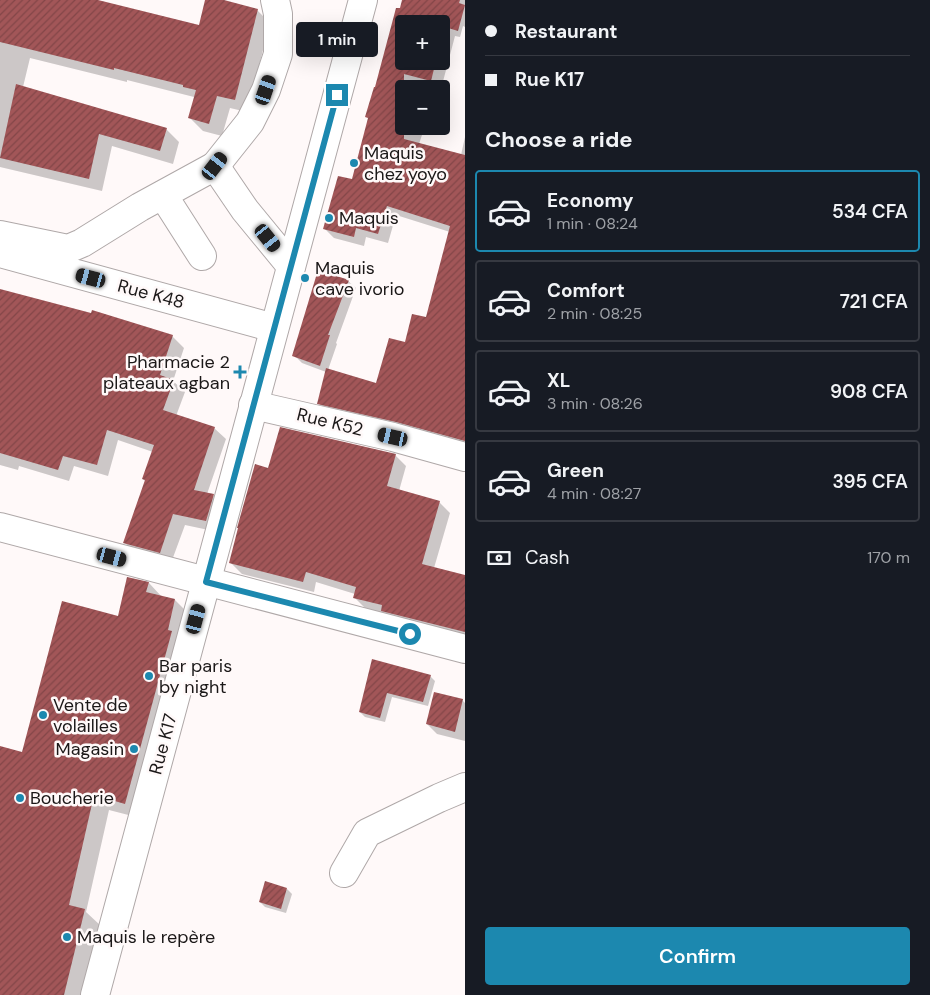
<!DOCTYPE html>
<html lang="en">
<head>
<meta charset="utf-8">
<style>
	body { margin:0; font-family:"DM Sans",sans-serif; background:#242831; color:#f1f3f6; height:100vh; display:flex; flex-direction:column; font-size:19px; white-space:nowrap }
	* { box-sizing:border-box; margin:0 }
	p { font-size:16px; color:#9ea1a6 }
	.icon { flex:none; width:28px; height:28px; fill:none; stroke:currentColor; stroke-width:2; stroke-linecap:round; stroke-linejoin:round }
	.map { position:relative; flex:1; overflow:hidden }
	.drawer { display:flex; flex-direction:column; background:#171b24; width:465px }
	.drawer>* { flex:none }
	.hud { display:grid; align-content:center; height:110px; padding:0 20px; background:#171b24 }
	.fabs { position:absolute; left:395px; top:15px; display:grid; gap:10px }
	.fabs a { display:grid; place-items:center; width:55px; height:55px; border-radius:5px; background:#171b24; box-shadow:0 5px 20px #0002; font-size:25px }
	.end { position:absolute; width:22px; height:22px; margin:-11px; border:6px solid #1c88af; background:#fff; box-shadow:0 0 0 2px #fff }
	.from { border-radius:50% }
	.bubble { position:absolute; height:35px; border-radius:5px; background:#171b24; box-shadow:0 5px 20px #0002; font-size:16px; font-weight:600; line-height:35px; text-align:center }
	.car { position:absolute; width:15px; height:30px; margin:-15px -8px; border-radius:6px; box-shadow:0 0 4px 1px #0007; background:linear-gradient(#222 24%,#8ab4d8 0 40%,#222 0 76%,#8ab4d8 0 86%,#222 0) }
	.hud b { display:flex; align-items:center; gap:18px; height:48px; font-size:19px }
	.hud b+b { border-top:1px solid #363941 }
	.hud i { width:12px; height:12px; background:#f1f3f6 }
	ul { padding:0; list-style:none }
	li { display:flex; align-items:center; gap:15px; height:82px; margin:0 10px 8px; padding:0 10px; border:2px solid #363941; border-radius:5px }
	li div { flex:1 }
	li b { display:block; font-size:19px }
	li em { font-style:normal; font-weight:600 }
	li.selected { border-color:#1c88af }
	li>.icon { width:45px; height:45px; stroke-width:1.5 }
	h2 { padding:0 20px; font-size:22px; line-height:60px }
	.pay { display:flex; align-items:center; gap:12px; height:55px; padding:0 20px; font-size:19px }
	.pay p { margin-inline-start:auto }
	.button { display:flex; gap:10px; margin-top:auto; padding:10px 20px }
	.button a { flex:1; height:58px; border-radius:5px; background:#1c88af; color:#fff; font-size:20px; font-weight:600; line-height:58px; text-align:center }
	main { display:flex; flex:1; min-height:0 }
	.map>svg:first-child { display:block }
	.shadow { fill:#0003; fill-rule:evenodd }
	.building { fill:url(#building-hatch) }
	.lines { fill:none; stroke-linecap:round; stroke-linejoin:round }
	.minor-casing { stroke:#afa8a8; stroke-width:30 }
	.minor { stroke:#fff; stroke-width:28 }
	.route { stroke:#1c88af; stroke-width:6 }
	.poi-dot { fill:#1c88af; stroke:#fff9f9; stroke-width:2 }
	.labels { text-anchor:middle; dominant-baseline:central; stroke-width:5; stroke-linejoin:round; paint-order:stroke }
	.poi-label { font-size:18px; fill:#1b1818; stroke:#fff9f9; text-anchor:start }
	.street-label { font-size:18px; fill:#1b1818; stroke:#fff9f9 }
</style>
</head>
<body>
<main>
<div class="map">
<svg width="465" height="995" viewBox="0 0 465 995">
	<defs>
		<pattern id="building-hatch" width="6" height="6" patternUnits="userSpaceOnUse" patternTransform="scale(1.25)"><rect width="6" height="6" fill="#a25658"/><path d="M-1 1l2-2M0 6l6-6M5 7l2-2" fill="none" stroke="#834648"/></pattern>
	</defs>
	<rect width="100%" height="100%" fill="#fff9f9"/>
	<g class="shadow">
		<polygon points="0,0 93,0 200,27 207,0 219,0 257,10 270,23 247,112 230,108 222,136 203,131 190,118 195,98 194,97 127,80 127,82 30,58 23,87 166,129 179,142 173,164 112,146 102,191 0,167"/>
		<path d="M404,0H465V27L463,26L460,37L455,36L441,89H404V126H425L419,144L461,155L465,137V447L328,413L319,403L326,372L302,363L294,355L348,281L356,288L336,343L337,344L328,370L376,384L405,344L426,319L450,232L396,215L388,243L366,237L364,246L334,238L324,228L353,181ZM404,24H441V61H404Z"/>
		<polygon points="0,290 172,336 184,348 173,381 185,392 176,416 214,428 226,439 207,494 213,495 224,507 218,532 185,525 171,563 136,554 125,543 146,482 143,479 153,452 118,440 108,476 74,466 69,481 19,466 18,470 0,465"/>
		<polygon points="395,455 406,466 399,491 439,502 450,513 434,568 465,577 465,640 393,621 385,614 365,608 354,597 355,594 316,582 314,592 242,574 231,563 269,469"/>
		<polygon points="128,578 149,583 162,597 175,600 190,615 140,818 109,810 86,912 100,925 83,995 0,995 0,748 23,753 118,618"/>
		<polygon points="373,660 430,676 435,681 428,706 392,697 385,722 365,717 360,712"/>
		<polygon points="462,700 465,703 465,741 437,734 427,724"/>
		<polygon points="287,889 292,894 286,913 265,907 260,902"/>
	</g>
	<g class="building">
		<polygon points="0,0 98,0 199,25 205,0 224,0 258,9 235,100 217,96 209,124 188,118 196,90 183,87 183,85 114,68 114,70 0,42"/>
		<polygon points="402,0 460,0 459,3 465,5 458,31 445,27 441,43 441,24 404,24 404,61 436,61 431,81 404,74 404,139 465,155 465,441 396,422 317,404 326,368 376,383 389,338 405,342 412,314 426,317 450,226 387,206 378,234 356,228 354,237 323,229 338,176 352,179 368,118 365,117 374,87 375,87 396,8 400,8"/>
		<polygon points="16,84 167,128 160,151 99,134 89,179 0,158"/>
		<polygon points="318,270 349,280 328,335 330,335 320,366 292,356"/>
		<polygon points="0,289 91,313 92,310 173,335 160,375 174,380 163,410 215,427 194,490 214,494 206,521 173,514 160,553 123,543 145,480 142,479 154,445 107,430 97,465 63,456 58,470 0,453"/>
		<polygon points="280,427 396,454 387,486 440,501 422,564 465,575 465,632 381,611 382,605 353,598 356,587 306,572 303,582 229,563 238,528 237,528 255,464 268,468"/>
		<polygon points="127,577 149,582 146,592 175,599 168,630 172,631 125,804 94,795 69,905 85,909 64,995 0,995 0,746 22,752 62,601 118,616"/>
		<polygon points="372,659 431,675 423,702 387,693 380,718 359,712"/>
		<polygon points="434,692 463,699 455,732 426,724"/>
		<polygon points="265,881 287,888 281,909 259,902"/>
	</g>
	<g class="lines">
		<defs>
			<g id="minor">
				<polyline points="215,166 250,122 266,90 278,54 278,14 275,0"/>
				<polyline points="163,195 202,256"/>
				<polyline points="0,235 68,249 82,243 140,207 215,166 245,210 291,266"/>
				<polyline points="0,253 274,328"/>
				<polyline points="253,405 393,437 465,457"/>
				<polyline points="0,527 465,649"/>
				<polyline points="344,873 367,833 439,798 465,787"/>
				<polyline points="95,995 363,0"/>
			</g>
		</defs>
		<use href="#minor" class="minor-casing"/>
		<use href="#minor" class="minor"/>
	</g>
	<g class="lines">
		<polyline class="route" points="337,95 206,582 410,634"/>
	</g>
	<g class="poi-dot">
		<circle cx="354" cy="163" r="5"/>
		<circle cx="329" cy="218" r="5"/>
		<circle cx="305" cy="278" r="5"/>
		<path d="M237.5 364.5h5v5h5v5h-5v5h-5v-5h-5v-5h5z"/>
		<circle cx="149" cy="676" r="5"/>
		<circle cx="43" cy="715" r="5"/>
		<circle cx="134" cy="749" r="5"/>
		<circle cx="20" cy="798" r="5"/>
		<circle cx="67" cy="937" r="5"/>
	</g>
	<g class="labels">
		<g class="poi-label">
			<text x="364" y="153">Maquis<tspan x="364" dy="21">chez yoyo</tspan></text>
			<text x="339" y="218">Maquis</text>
			<text x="315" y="268">Maquis<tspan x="315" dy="21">cave ivorio</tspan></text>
			<text x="230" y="362" text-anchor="end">Pharmacie 2<tspan x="230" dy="21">plateaux agban</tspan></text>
			<text x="159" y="666">Bar paris<tspan x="159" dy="21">by night</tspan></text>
			<text x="53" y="705">Vente de<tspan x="53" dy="21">volailles</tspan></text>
			<text x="124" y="749" text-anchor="end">Magasin</text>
			<text x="30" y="798">Boucherie</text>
			<text x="77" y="937">Maquis le repère</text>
		</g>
		<g class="street-label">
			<text transform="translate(151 294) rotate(15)">Rue K48</text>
			<text transform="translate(330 422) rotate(14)">Rue K52</text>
			<text transform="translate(163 744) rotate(-75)">Rue K17</text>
		</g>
	</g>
</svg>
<div class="fabs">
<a>+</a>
<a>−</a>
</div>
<i class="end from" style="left:410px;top:634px"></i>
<i class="end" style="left:337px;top:95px"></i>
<div class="bubble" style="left:296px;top:22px;width:82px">1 min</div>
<i class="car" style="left:266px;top:90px;rotate:19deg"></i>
<i class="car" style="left:215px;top:166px;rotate:38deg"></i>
<i class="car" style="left:268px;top:238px;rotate:141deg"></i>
<i class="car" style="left:91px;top:278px;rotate:285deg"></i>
<i class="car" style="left:393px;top:437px;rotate:283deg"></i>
<i class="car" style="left:112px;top:557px;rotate:105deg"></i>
<i class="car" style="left:196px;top:619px;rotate:15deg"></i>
</div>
<section class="drawer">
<div class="hud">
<b><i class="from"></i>Restaurant</b>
<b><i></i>Rue K17</b>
</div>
<h2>Choose a ride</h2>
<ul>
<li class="selected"><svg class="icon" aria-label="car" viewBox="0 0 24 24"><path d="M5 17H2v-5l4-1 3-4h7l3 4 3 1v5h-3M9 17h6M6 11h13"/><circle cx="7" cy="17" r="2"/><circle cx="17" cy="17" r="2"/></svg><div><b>Economy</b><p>1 min · 08:24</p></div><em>534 CFA</em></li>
<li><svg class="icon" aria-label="car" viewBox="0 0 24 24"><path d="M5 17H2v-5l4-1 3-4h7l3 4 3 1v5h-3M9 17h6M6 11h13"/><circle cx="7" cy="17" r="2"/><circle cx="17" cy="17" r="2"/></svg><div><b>Comfort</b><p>2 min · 08:25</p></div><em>721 CFA</em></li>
<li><svg class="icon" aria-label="car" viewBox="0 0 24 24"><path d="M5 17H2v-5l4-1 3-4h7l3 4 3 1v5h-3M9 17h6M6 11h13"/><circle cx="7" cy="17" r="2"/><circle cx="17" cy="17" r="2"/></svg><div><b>XL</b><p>3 min · 08:26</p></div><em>908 CFA</em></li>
<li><svg class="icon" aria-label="car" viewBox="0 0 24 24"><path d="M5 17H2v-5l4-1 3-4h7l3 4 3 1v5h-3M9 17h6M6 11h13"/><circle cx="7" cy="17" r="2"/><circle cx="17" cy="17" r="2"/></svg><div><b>Green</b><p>4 min · 08:27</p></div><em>395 CFA</em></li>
</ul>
<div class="pay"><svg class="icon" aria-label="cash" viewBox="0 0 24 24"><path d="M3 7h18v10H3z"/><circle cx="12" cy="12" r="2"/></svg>Cash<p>170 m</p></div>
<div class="button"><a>Confirm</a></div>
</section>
</main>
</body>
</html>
